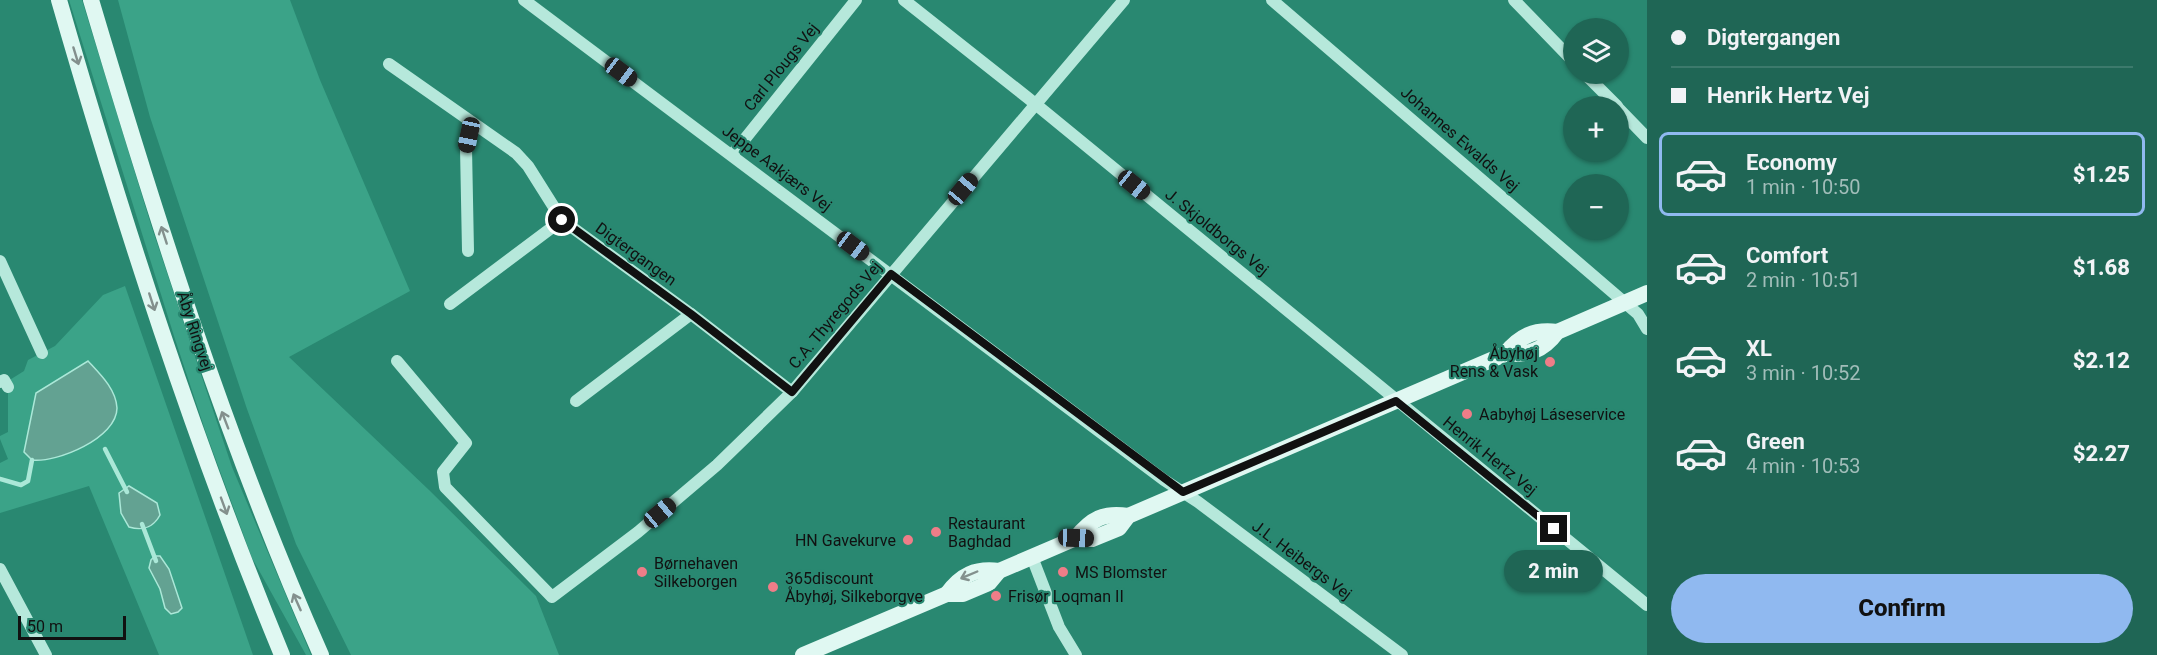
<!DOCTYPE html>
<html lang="en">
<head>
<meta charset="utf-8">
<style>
	body { margin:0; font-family:Roboto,sans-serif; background:#276c5b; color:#f1f3f6; height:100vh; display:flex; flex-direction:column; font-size:22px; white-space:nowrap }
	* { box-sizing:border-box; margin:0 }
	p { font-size:20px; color:#a1bdb9 }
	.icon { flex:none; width:33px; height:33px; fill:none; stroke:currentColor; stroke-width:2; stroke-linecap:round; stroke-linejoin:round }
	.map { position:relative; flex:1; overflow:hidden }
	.drawer { display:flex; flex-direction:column; background:#1f6655; width:510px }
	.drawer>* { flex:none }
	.hud { display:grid; align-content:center; height:132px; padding:0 24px; background:#1f6655 }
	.fabs { position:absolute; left:1563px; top:18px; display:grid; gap:12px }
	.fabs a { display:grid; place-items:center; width:66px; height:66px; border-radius:50%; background:#1f6655; box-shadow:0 2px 4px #0004; font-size:30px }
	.scale { position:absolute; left:18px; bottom:15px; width:108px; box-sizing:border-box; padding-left:6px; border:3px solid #111; border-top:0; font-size:16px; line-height:21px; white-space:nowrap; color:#111; -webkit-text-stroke:4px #298871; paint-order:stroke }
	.end { position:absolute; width:27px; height:27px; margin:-14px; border:8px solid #111; background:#fff; box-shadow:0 0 0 3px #fff }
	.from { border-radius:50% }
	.bubble { position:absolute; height:42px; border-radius:21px; background:#1f6655; box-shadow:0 2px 4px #0004; font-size:20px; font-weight:800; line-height:42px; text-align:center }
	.car { position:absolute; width:18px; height:36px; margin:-18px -9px; border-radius:8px; box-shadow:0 0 4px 2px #0007; background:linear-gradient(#222 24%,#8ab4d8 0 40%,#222 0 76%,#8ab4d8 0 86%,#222 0) }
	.hud b { display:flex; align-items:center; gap:21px; height:57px; font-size:22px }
	.hud b+b { border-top:2px solid #3c7a6c }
	.hud i { width:15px; height:15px; background:#f1f3f6 }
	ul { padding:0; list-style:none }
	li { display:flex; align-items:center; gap:18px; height:84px; margin:0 12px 9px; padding:0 12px; border:3px solid transparent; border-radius:9px }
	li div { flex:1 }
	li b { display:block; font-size:22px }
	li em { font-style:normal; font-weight:800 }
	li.on { border-color:#90b9f0 }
	li>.icon { width:54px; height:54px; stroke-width:1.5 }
	.cta { display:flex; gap:12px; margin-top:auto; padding:12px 24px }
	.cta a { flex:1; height:69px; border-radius:36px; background:#90b9f0; color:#111; font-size:24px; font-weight:800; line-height:69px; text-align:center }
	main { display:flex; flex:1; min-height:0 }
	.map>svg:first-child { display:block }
	.green { fill:#3ba388 }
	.water { fill:#63a292; stroke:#abe8d8; stroke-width:1.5 }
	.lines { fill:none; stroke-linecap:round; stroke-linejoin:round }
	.stream { stroke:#abe8d8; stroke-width:4.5 }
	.street { stroke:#b6e8db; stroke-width:12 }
	.secondary { stroke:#e0f8f2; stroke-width:16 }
	.oneway { stroke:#83908d }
	.route { stroke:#111; stroke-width:8 }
	.poi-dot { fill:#ef7d88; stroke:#298871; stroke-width:2 }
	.labels { text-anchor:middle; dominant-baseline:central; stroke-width:4.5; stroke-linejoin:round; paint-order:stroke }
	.street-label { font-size:16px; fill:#111; stroke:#298871 }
	.poi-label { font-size:16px; fill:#111; stroke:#298871; text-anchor:start }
</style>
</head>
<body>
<main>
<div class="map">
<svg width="1647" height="655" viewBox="0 0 1647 655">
	<rect width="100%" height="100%" fill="#298871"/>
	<g class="green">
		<polygon points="69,0 82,0 151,225 232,467 311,655 306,655 252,558 206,433 174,336"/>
		<polygon points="118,0 290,0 320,80 410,291 289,357 429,490 536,596 559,655 351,655 296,544 247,409 150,117"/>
		<polygon points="125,286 253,655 159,655 89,486 0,513 0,463 8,459 0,439 0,436 8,432 8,381 24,371 28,360 55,346 103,295"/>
	</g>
	<g class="water">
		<path d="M88,361C100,374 116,389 117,408C117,438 57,463 32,460L24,452L36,393Z"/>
		<path d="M129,486L157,503L160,515C153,528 143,531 129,527L121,513L119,493Z"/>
		<polygon points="155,556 160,556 169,569 182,608 178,612 171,614 165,608 160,589 149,568 151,560"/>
	</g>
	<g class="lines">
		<g class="stream">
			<polyline points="105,449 127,492"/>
			<polyline points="0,479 21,485 28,481 32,460"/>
			<polyline points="142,524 156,561"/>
		</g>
		<g class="street">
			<polyline points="524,0 1164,480 1198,502 1402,655"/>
			<polyline points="904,0 1028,98 1647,605"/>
			<polyline points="1272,0 1610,290 1638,314 1647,329"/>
			<polyline points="1514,0 1574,62"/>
			<polyline points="389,64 516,153 528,166 562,220 691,314 792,392"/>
			<polyline points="1585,74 1617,106"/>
			<polyline points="1618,108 1647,138"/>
			<polyline points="732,155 856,0"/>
			<polyline points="468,251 466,148 472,123"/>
			<polyline points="0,261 42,353"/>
			<polyline points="450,304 562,220"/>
			<polyline points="397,361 466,443 443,472 445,487 552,597 638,532 717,465 792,392 1124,0"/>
			<polyline points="0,382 4,380 8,387"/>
			<polyline points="576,401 691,314"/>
			<polyline points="1032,557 1059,627 1076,655"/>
			<polyline points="0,569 46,655"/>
		</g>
		<g class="secondary">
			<path d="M59,0C123,222 194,442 282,655"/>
			<path d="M91,0C157,222 227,443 321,655"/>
			<path d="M1505,354C1520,336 1534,329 1557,332"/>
			<path d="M1076,538C1091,519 1104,512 1128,516"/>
			<path d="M947,594C961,575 975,568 999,571"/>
			<path d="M803,655L947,594H963L989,583L999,571L1076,538L1092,539L1119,528L1128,516L1505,354C1529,355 1543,351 1557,332L1647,293"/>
		</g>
	</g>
	<defs><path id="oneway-shaft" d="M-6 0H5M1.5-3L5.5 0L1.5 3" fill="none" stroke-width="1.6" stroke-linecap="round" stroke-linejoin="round" transform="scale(1.5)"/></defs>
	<g class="oneway">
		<use href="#oneway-shaft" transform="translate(76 56) rotate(73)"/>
		<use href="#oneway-shaft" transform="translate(164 235) rotate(-108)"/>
		<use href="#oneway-shaft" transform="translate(152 302) rotate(72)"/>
		<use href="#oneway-shaft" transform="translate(225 420) rotate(-111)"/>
		<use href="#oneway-shaft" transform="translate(224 506) rotate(70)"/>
		<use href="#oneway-shaft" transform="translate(969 575) rotate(157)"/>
		<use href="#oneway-shaft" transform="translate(297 602) rotate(-114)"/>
	</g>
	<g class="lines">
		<polyline class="route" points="562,220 691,314 792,392 891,274 1183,492 1396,401 1554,529"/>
	</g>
	<g class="poi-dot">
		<circle cx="1550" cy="362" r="6"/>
		<circle cx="1467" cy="414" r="6"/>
		<circle cx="936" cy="532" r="6"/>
		<circle cx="908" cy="540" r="6"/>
		<circle cx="642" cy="572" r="6"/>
		<circle cx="1063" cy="572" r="6"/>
		<circle cx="773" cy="587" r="6"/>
		<circle cx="996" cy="596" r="6"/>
	</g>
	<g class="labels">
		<g class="street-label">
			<text transform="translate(781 67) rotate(-51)">Carl Plougs Vej</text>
			<text transform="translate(1460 139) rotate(41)">Johannes Ewalds Vej</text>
			<text transform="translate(777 168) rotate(37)">Jeppe Aakjærs Vej</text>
			<text transform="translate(1217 232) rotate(39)">J. Skjoldborgs Vej</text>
			<text transform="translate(636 254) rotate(36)">Digtergangen</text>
			<text transform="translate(835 315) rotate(-50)">C.A. Thyregods Vej</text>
			<text transform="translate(195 331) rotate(72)">Åby Ringvej</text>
			<text transform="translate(1490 456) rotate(39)">Henrik Hertz Vej</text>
			<text transform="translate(1302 560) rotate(37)">J.L. Heibergs Vej</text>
		</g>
		<g class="poi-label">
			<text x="1538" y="353" text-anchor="end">Åbyhøj<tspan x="1538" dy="18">Rens &amp; Vask</tspan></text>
			<text x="1479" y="414">Aabyhøj Láseservice</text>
			<text x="948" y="523">Restaurant<tspan x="948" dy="18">Baghdad</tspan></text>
			<text x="896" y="540" text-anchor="end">HN Gavekurve</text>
			<text x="654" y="563">Børnehaven<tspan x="654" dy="18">Silkeborgen</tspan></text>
			<text x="1075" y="572">MS Blomster</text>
			<text x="785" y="578">365discount<tspan x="785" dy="18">Åbyhøj, Silkeborgve</tspan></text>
			<text x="1008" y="596">Frisør Loqman II</text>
		</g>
	</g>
</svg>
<div class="fabs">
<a><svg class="icon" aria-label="layers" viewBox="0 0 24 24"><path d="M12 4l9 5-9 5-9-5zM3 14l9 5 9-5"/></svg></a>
<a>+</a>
<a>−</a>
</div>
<div class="scale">50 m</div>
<i class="end from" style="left:562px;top:220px"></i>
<i class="end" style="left:1554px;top:529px"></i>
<div class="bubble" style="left:1504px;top:550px;width:99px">2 min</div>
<i class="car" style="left:621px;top:72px;rotate:127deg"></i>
<i class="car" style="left:469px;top:135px;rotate:192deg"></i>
<i class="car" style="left:1134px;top:185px;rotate:129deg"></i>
<i class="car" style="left:963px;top:189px;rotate:40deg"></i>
<i class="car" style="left:853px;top:246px;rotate:127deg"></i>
<i class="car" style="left:660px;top:513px;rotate:50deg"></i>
<i class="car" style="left:1076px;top:538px;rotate:92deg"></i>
</div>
<section class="drawer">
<div class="hud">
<b><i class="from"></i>Digtergangen</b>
<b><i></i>Henrik Hertz Vej</b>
</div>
<ul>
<li class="on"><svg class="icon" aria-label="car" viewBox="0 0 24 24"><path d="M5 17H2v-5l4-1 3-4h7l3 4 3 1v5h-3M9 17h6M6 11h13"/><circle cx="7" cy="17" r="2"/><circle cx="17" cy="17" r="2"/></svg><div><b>Economy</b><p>1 min · 10:50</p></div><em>$1.25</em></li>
<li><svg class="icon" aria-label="car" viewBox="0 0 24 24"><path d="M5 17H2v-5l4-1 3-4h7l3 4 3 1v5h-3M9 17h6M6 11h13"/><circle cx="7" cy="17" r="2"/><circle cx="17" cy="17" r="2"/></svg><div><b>Comfort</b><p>2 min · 10:51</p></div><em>$1.68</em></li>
<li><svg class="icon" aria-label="car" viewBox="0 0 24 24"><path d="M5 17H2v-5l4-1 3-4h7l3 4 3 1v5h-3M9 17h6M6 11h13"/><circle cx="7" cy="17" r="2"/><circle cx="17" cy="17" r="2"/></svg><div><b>XL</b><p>3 min · 10:52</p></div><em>$2.12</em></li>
<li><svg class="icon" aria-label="car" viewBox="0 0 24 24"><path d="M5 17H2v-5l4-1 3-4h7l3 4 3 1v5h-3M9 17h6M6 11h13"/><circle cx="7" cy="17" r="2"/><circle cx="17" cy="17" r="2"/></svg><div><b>Green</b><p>4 min · 10:53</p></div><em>$2.27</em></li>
</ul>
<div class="cta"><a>Confirm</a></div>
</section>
</main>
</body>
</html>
